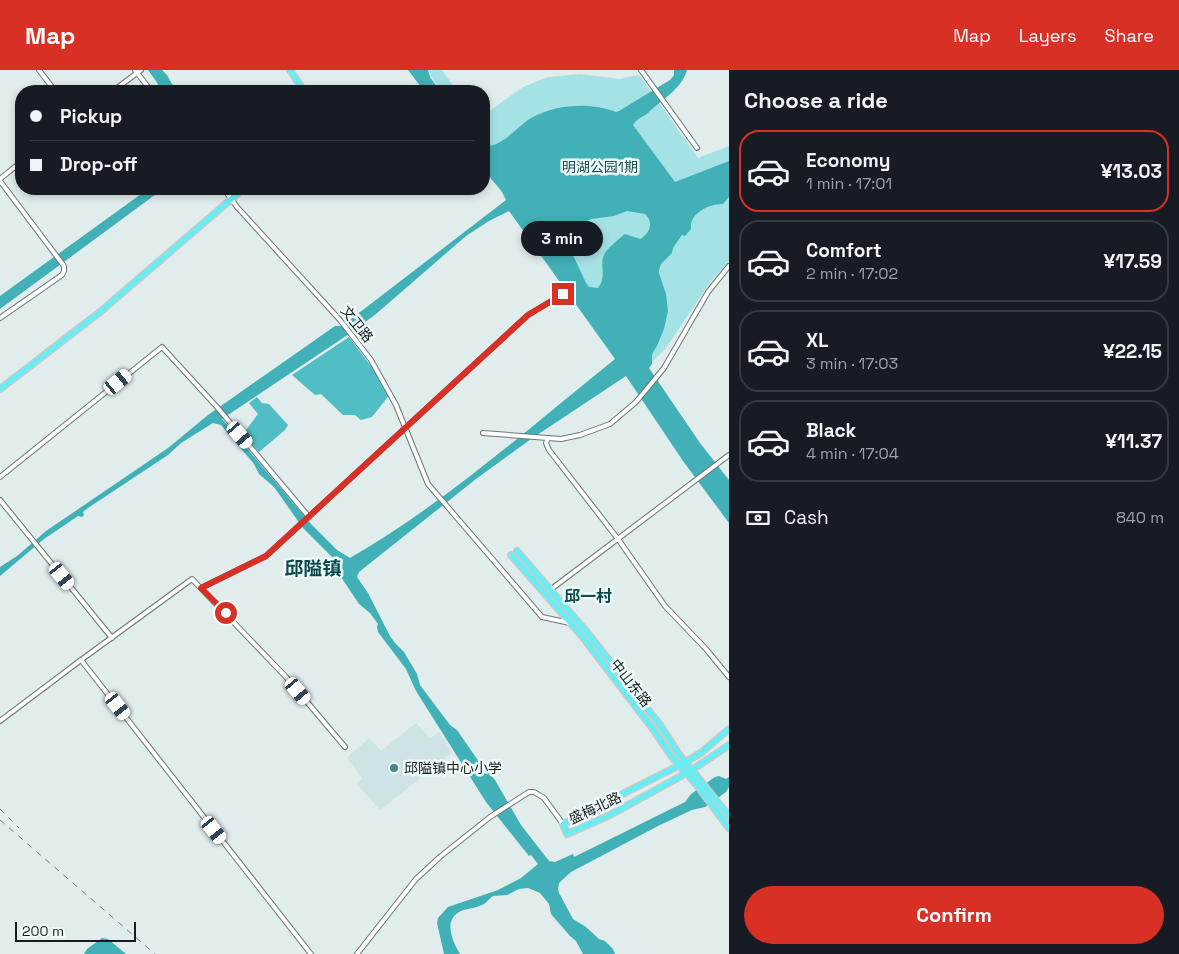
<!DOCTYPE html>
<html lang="en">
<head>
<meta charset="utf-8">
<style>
	body { margin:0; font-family:"Space Grotesk","Noto Sans SC",sans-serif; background:#242831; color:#f1f3f6; height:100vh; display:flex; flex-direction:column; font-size:19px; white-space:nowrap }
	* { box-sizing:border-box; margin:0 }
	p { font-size:16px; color:#9ea1a6 }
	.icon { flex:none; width:28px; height:28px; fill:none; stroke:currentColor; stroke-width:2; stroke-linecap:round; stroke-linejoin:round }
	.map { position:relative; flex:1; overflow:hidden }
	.panel { display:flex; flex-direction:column; background:#171b24; width:450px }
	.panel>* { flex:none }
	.hud { position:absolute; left:15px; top:15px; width:475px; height:110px; border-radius:20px; box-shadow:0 2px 8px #0003; display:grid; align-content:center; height:110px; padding:0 15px; background:#171b24 }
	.scale { position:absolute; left:15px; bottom:12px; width:121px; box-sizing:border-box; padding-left:5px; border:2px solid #181c1c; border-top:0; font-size:14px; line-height:18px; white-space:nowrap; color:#181c1c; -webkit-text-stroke:4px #eef9fa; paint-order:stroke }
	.end { position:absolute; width:22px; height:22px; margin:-11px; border:6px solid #d93025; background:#fff; box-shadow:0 0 0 2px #fff }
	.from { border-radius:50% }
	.bubble { position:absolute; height:35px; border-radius:18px; background:#171b24; box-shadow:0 2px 8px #0003; font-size:16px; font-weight:600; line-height:35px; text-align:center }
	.car { position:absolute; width:15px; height:30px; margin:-15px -8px; border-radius:6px; box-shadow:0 0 4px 1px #0007; background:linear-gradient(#fff 24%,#345 0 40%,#fff 0 76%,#345 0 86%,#fff 0) }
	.hud b { display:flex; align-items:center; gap:18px; height:48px; font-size:19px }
	.hud b+b { border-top:1px solid #363941 }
	.hud i { width:12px; height:12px; background:#f1f3f6 }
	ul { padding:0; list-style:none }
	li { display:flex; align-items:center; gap:15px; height:82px; margin:0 10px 8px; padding:0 5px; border:2px solid #363941; border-radius:20px }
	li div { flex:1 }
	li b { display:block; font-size:19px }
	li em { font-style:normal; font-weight:600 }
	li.on { border-color:#d93025 }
	li>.icon { width:45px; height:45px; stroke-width:1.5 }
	h2 { padding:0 15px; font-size:22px; line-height:60px }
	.pay { display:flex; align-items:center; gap:12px; height:55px; padding:0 15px; font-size:19px }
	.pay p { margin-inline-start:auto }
	.action { display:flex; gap:10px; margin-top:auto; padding:10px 15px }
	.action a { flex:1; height:58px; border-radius:30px; background:#d93025; color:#fff; font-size:20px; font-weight:600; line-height:58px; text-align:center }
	header { display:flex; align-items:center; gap:30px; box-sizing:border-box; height:70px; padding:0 25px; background:#d93025; color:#fff }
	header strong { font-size:24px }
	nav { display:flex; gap:28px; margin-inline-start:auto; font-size:18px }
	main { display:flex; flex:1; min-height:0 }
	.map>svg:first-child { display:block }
	.built { fill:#cee3e4 }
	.green { fill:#a5e2e5 }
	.forest { fill:#50bec4 }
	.water { fill:#41b1b7; fill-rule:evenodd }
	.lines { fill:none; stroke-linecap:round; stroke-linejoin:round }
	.minor-casing { stroke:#6c7676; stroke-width:6 }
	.major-casing { stroke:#c8c9c9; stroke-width:8 }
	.minor { stroke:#fff; stroke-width:4 }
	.major { stroke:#67eef4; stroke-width:5 }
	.rail { stroke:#747b7b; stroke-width:1; stroke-dasharray:6 6; stroke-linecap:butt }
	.route { stroke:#d93025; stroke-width:6 }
	.poi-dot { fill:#40888c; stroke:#eef9fa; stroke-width:2 }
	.labels { text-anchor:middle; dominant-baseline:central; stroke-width:5; stroke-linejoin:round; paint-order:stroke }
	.park-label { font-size:14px; fill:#1e4e51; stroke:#eef9fa }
	.street-label { font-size:14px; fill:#181c1c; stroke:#eef9fa }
	.poi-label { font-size:14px; fill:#181c1c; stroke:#eef9fa; text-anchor:start }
	.quarter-label { font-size:16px; font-weight:bold; fill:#07494c; stroke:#eef9fa }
	.district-label { font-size:19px; font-weight:bold; fill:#07494c; stroke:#eef9fa }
</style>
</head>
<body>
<header>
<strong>Map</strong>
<nav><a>Map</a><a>Layers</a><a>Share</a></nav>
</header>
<main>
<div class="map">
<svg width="729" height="884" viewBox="0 0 729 884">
	<rect width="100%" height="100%" fill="#e1ecec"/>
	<polygon class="built" points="416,653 430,668 439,662 452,683 380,740 357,714 362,708 347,688 369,668 381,681"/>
	<g class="green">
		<polygon points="429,0 442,0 457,21 441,21 432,8"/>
		<polygon points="580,4 620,9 637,5 640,6 698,88 729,76 729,191 711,211 666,278 651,293 560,186 484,81 484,45 523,17 548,7"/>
	</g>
	<g class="forest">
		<polygon points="349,267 391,323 372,347 361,350 355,345 343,345 321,324 315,325 292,305"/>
		<polygon points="257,327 262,333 269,334 288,355 285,360 259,382 243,364 258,344 249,333"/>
	</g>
	<g class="water">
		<polygon points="148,0 162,0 167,5 172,14 180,21 163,21"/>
		<polygon points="408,0 428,0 430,7 440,21 424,21"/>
		<path d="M674,0H687C682,19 661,30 648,43C643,47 636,49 633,55L675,112L729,91V127L723,134C709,134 689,143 691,159L685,166L682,165L673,178L672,183L661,194L659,200V203L666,224L668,241L664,259L657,276L652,284V294L649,298L700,373L729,410V453L683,391L626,306L531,369L476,409L359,502L357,507L368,523L390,566L395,573L404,582L417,604L420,615L450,655L457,660L477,689L495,710L521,755L549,791L555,792L573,784L574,787L685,732L691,724L715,707L719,706L726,709L729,707V717L726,722L705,737L692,740L658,756L571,802L559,813L558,819L559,823L573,849L586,857L599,869L605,871L613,879L615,884H583L576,871L570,866L551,844L549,834L540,823L528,818L519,819L507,825L493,826C490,828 487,832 484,834C478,838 468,838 461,841C442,850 453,872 460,884H444L437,853L438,848L448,837L498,820L521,808L538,794L531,785L529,786L486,732L416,621L406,599L378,562L377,557L378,554L370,543L359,534L333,495L332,487L303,458L274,417L259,404L254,394L221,355L213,353L181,373L168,385L88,438L83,442L84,445L82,447L78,446L44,469L0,506V497L17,486L46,461L168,378L208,345L335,256H342L506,130L502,122L484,100V75C500,80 519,54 533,47C557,34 591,32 616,42L619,41L670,10L674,5ZM509,141L615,289C529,358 445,433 350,488L337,480L311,454L222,349L349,264L376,244L466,166L489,151ZM627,141L645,144C654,152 650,163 640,169L625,164C621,167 608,178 605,183C598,195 608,205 598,218L589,217L586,213L573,185V179L575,172L587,151L591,149L614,146Z"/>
		<polygon points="148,119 163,119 0,239 0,226"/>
		<polygon points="102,868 108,869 126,884 84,884 87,879"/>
	</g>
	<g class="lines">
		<defs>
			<g id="minor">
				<polyline points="39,0 55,21"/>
				<polyline points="135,0 151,21"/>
				<polyline points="641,0 697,78"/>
				<polyline points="113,21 141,0"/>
				<polyline points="0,109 21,92"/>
				<polyline points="0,111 64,196 64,201 62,205 0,248"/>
				<polyline points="224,119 237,137 340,250 371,290 396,335 428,414 542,547 570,553"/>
				<polyline points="483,363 561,369 580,365 610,354 636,332 664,298 708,222 729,196"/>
				<polyline points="548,368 546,373 549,380 618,469 665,536 706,579 729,607"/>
				<polyline points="0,407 162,277 217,337 309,447"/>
				<polyline points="0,430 112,568"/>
				<polyline points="201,518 266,486 528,245 563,224"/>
				<polyline points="550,520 729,385"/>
				<polyline points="0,651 81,590"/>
				<polyline points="311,884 81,590 192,509 286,607 345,677"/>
				<polyline points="357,884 416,809 441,786 490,747 529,722 534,722 544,728 563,754"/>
			</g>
			<g id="major">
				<polyline points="290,0 304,21"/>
				<polyline points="0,319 100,242 243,119"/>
				<polyline points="517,481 586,561 660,655 678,683 729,746"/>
				<polyline points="511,485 582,566 653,659 672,687 697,715 729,758"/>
				<polyline points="729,659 702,682 686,692 563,754 567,764 610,745 692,700 729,675"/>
			</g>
		</defs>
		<use href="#minor" class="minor-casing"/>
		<use href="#major" class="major-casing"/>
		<use href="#minor" class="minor"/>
		<use href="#major" class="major"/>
		<g class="rail">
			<polyline points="0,739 19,758"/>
			<polyline points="0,750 155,884"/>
		</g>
	</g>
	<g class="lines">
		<polyline class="route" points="226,543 201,518 266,486 528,245 563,224"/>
	</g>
	<circle class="poi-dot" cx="394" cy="698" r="5"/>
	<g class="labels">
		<g class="park-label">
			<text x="600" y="97">明湖公园1期</text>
		</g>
		<g class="street-label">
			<text transform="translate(357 254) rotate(51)">文卫路</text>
			<text transform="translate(631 613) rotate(52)">中山东路</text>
			<text transform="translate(595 738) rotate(-25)">盛梅北路</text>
		</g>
		<g class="poi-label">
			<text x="404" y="698">邱隘镇中心小学</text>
		</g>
		<g class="quarter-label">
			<text x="588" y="526">邱一村</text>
		</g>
		<g class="district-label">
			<text x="313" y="498">邱隘镇</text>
		</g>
	</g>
</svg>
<div class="scale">200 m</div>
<i class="end from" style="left:226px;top:543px"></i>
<i class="end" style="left:563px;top:224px"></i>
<div class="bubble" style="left:521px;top:151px;width:82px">3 min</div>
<i class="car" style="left:118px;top:312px;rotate:51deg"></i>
<i class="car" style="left:240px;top:365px;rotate:139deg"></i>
<i class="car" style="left:62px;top:506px;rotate:141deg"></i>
<i class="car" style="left:298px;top:621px;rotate:140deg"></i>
<i class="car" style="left:118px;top:636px;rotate:142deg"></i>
<i class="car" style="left:214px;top:760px;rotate:142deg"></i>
<div class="hud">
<b><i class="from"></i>Pickup</b>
<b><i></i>Drop-off</b>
</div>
</div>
<section class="panel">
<h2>Choose a ride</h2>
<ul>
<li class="on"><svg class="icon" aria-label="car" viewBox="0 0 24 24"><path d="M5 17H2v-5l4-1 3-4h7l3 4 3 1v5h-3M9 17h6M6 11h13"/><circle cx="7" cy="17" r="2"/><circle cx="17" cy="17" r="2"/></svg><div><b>Economy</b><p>1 min · 17:01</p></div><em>¥13.03</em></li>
<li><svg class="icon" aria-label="car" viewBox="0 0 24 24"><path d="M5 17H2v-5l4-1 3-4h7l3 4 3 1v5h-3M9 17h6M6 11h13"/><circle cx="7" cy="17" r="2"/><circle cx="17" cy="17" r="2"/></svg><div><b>Comfort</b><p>2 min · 17:02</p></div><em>¥17.59</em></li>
<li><svg class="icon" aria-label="car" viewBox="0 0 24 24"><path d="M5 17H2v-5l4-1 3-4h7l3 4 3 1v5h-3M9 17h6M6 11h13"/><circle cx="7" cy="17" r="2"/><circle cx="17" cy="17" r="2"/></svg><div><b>XL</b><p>3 min · 17:03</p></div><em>¥22.15</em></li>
<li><svg class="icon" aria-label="car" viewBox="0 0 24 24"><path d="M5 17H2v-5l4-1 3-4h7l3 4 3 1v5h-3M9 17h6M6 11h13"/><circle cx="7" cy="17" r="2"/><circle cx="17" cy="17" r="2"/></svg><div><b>Black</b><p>4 min · 17:04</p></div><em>¥11.37</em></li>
</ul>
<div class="pay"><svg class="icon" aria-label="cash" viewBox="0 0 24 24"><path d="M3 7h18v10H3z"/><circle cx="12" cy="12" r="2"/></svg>Cash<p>840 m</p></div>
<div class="action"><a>Confirm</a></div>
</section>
</main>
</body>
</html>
